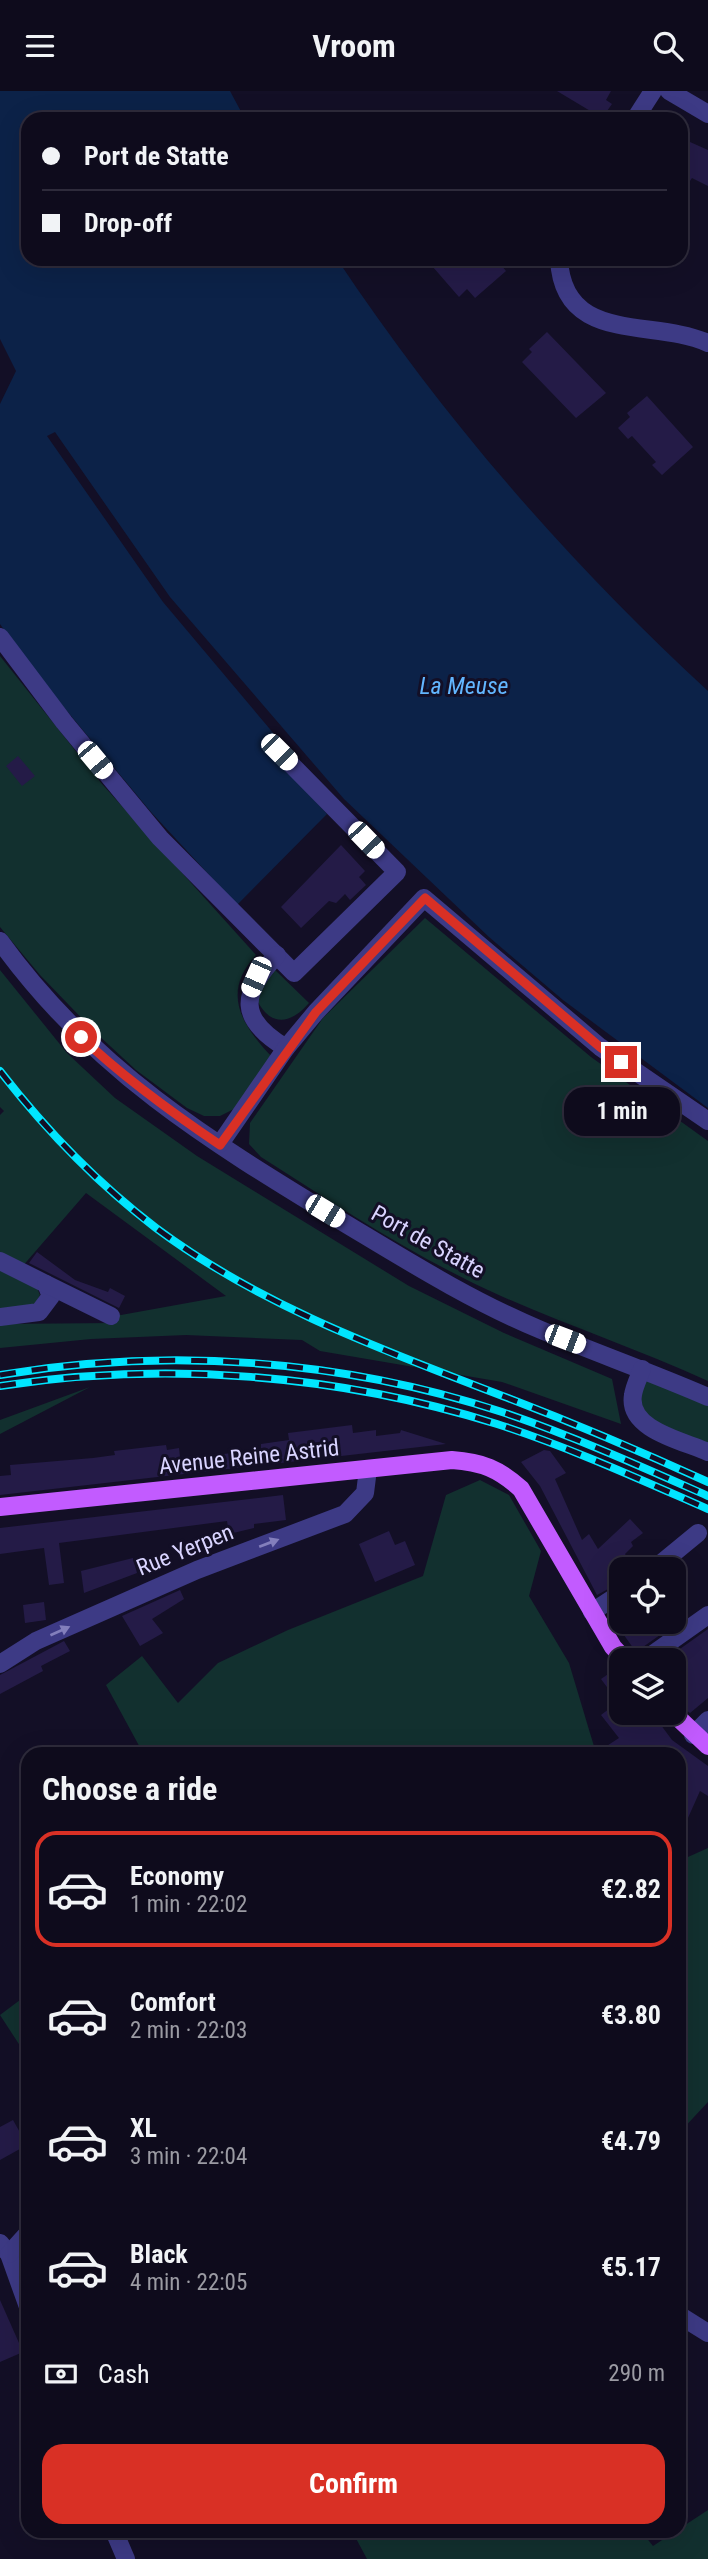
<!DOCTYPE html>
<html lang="en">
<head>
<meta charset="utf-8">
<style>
	body { margin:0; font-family:"Roboto Condensed",sans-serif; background:#1c1929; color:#f1f3f6; height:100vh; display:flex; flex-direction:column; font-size:26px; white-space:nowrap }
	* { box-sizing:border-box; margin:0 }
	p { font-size:23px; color:#9b9ba3 }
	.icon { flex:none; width:38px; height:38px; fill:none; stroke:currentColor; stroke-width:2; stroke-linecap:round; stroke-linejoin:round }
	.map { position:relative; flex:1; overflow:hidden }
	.sheet { position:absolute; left:21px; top:1656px; width:665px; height:791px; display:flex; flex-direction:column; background:#0e0b1c; border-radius:21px; box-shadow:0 7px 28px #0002,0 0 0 2px #2e2b3b }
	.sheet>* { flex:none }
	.guide { position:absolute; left:21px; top:21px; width:667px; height:154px; border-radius:21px; box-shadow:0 7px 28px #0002,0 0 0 2px #2e2b3b; display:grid; align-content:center; height:154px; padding:0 21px; background:#0e0b1c }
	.buttons { position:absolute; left:609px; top:1466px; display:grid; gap:14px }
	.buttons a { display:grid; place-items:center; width:77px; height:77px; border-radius:14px; background:#0e0b1c; box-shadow:0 7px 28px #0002,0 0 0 2px #2e2b3b; font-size:35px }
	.end { position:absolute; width:32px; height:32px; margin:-16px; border:9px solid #d93025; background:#fff; box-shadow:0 0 0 4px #fff }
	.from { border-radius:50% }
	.bubble { position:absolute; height:49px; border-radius:21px; background:#0e0b1c; box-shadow:0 7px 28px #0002,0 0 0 2px #2e2b3b; font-size:23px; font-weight:700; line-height:49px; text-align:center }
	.car { position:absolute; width:21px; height:42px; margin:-21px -10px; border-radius:9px; box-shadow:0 0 5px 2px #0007; background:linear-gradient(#fff 24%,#345 0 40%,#fff 0 76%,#345 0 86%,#fff 0) }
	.guide b { display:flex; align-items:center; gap:24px; height:66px; font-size:26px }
	.guide b+b { border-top:2px solid #2e2b3b }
	.guide i { width:18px; height:18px; background:#f1f3f6 }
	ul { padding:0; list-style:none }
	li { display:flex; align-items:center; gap:21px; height:116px; margin:0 14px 10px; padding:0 7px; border:4px solid transparent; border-radius:21px }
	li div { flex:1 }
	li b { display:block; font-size:26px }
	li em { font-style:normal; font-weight:700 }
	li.selected { border-color:#d93025 }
	li>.icon { width:63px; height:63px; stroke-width:1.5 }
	h2 { padding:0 21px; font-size:32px; line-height:84px }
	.pay { display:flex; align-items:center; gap:18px; height:77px; padding:0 21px; font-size:26px }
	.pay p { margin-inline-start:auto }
	.cta { display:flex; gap:14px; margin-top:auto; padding:14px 21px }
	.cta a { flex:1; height:80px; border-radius:21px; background:#d93025; color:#fff; font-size:28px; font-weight:700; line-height:80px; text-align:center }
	header { display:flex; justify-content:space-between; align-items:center; height:91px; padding:0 21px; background:#0e0b1c; font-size:32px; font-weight:700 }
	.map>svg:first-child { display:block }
	.green { fill:#12302f }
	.water { fill:#0c2248 }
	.building { fill:#241b47 }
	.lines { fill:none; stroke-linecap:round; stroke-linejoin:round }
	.minor { stroke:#3d3a85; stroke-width:18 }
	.major { stroke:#c25bff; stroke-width:18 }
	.rail-casing { stroke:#00e5ff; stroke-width:8 }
	.rail { stroke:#130f26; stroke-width:5; stroke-dasharray:16; stroke-linecap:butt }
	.oneway { fill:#837fbc }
	.route { stroke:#d93025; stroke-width:9 }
	.labels { text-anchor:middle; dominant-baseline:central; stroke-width:6; stroke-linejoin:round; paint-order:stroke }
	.street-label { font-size:23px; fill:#d9d4ff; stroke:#130f26 }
	.water-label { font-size:24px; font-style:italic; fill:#62b6ff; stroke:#130f26 }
</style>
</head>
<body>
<header><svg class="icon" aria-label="menu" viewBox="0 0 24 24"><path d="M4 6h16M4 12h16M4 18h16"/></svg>Vroom<svg class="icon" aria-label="search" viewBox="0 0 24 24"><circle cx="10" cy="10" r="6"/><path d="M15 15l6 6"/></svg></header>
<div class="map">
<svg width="708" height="2468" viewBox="0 0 708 2468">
	<rect width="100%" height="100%" fill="#130f26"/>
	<g class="green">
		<path d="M0,565L102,693L256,864C222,901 240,932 271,965L236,1017L220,1025H204L187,1017L136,979L96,942L40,884L0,836Z"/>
		<path d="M425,827L591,966L708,1050V1290C640,1259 569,1235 501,1205C416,1167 339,1116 261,1066L249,1053L250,1032L323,927Z"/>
		<path d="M273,877L309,912C292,932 272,937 258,911L263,887Z"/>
		<polygon points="0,879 67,962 115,1007 197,1065 409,1195 504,1242 612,1288 621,1333 502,1291 320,1260 302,1249 186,1244 91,1248 0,1257 0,1233 115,1232 116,1222 121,1224 226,1205 86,1102 21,1177 0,1167 0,1024 4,1020 0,1016"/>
		<polygon points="0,1175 37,1197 40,1204 35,1213 0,1220"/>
		<polygon points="642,1278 708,1306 708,1361 635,1324"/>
		<polygon points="90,1296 0,1343 0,1329"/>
		<polygon points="480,1389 509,1404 541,1460 529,1505 569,1572 596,1662 143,1662 106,1594 142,1565 178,1612 218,1572 288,1539 423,1485 446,1404"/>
		<polygon points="708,1757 708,2011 679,2042 679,1770"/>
		<polygon points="28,1903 28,1967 0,1924"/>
		<polygon points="708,2419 708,2468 367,2468 352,2440 641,2440 653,2455"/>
	</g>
	<path class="water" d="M0,0H230L245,28H28V168H337C443,327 567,470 708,600V1017L563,909L489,846L344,708L170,506L55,341L47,345L163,511L285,656L275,666L327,723L237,814L151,721L27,572L0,533V313L16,280L0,248Z"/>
	<g class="building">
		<polygon points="557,0 611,0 606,9 612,13 602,27"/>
		<polygon points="681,47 708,59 708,95 692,87 681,103"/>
		<polygon points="426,168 496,168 506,180 475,207 467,198 459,206"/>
		<polygon points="547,241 606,302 576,327 522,271 532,261 529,258"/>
		<polygon points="647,305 693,356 662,384 652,374 656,371 632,345 628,348 618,337 630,326 627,322"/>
		<polygon points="18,665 35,685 22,695 6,675"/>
		<polygon points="341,754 365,780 359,786 366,794 350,809 345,803 336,812 329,810 301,837 281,816"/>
		<polygon points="37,1161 75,1189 108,1201 110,1197 125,1205 119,1217 29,1172"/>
		<polygon points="352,1334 353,1342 376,1339 376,1345 400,1342 401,1339 446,1353 0,1404 0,1385 11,1384 10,1374 93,1367 115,1364 114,1360 166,1354 167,1359 179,1357 180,1366 224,1363 261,1358 261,1353 289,1349 288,1342"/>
		<polygon points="544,1359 550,1360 566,1382 555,1388 582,1449 589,1443 598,1458 630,1428 643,1442 631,1451 633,1455 625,1463 636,1479 621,1479 621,1491 597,1504 540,1395 521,1371"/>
		<polygon points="283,1404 286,1429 254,1433 254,1437 229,1443 227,1430 59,1452 64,1492 49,1494 44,1457 0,1463 0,1437"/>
		<polygon points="389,1440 395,1454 405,1450 415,1474 375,1491 359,1453"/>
		<polygon points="133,1467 137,1482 84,1502 81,1480"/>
		<polygon points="180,1499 184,1508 152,1528 163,1542 140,1555 122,1525"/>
		<polygon points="44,1511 46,1529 25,1532 23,1514"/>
		<polygon points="621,1515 621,1531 678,1531 636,1561 609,1523"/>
		<polygon points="708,1538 708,1607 690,1622 674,1611 674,1570 663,1570"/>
		<polygon points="64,1550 70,1560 41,1575 43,1580 0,1603 0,1584"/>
		<polygon points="617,1577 621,1580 621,1622 652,1622 672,1649 708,1675 708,1705 700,1700 679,1747 679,1662 596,1662 619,1647 601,1624 618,1611 601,1588"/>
		<polygon points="13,2029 27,2054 0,2069 0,2036"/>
		<polygon points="0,2209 23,2261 0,2271"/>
	</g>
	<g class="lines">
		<g class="minor">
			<polyline points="669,0 708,23"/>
			<polyline points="635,28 653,0"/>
			<path d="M559,168C563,254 653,227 708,252"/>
			<polyline points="0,546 64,631 160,747 294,882 397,781 279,661"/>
			<path d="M0,850C93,979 208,1049 341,1130C406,1169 471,1210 541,1239C596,1262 653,1282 708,1306"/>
			<path d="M277,864C240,903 238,928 286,957"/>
			<polyline points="220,1053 286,957 316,921 424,807 600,956 708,1030"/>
			<polyline points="0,1170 46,1193 51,1205 39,1221 0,1226"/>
			<polyline points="46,1193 111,1225"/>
			<path d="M642,1278C639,1286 634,1296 633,1304C627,1339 684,1350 708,1361"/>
			<polyline points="653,1479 698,1442"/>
			<polyline points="592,1521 621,1502"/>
			<polyline points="643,1570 708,1524"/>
			<polyline points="0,1573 36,1550 197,1479 345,1423 365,1402 368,1378"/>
			<polyline points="693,1644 708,1629"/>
			<polyline points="0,2152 9,2163 28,2216"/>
			<polyline points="9,2163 28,2142"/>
			<polyline points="679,2224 708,2242"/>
			<polyline points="114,2440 126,2468"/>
		</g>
		<g class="major">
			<path d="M0,1416L452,1369C482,1371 499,1378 521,1398L613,1556L626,1570"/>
			<polyline points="673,1622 708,1655"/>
		</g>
		<defs>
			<g id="rail">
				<path d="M0,980C45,1038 97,1092 156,1137C262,1216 386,1260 508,1307C576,1333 642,1361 708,1391"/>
				<path d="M0,1284C167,1256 341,1268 502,1321C573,1345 640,1375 708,1405"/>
				<path d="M0,1295C166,1270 337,1283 497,1333C569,1356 639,1388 708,1418"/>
			</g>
		</defs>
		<use href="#rail" class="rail-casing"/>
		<use href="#rail" class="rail"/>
	</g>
	<defs><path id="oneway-solid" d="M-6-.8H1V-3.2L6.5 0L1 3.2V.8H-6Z" transform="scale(1.75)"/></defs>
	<g class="oneway">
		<use href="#oneway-solid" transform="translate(269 1452) rotate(-21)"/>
		<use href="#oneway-solid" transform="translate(60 1540) rotate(-24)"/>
	</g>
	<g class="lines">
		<path class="route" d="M81,946C124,987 171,1021 220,1054L316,921L425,807L600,956L621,971"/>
	</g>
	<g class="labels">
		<g class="street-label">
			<text transform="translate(428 1151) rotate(29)">Port de Statte</text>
			<text transform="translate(249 1366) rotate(-6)">Avenue Reine Astrid</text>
			<text transform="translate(185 1459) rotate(-22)">Rue Yerpen</text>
		</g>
		<g class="water-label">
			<text x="464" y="595">La Meuse</text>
		</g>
	</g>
</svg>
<div class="buttons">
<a><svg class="icon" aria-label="locate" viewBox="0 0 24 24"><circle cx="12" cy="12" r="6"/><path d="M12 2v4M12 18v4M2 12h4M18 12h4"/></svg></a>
<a><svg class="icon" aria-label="layers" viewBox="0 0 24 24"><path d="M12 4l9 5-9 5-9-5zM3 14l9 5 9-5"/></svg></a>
</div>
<i class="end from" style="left:81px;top:946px"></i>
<i class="end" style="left:621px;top:971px"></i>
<div class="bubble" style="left:564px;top:996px;width:116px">1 min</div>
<i class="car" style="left:279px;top:661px;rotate:135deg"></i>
<i class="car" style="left:95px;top:669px;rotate:140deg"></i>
<i class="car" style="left:366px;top:749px;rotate:136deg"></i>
<i class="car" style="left:256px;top:886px;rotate:204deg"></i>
<i class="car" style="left:325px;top:1120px;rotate:121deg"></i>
<i class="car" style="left:565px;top:1248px;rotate:111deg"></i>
<div class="guide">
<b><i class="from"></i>Port de Statte</b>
<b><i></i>Drop-off</b>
</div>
<section class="sheet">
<h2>Choose a ride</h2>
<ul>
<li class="selected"><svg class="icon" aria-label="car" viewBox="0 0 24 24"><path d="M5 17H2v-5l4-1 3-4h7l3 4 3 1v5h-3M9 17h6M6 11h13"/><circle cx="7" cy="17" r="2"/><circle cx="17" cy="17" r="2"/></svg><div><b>Economy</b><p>1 min · 22:02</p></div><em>€2.82</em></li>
<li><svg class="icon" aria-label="car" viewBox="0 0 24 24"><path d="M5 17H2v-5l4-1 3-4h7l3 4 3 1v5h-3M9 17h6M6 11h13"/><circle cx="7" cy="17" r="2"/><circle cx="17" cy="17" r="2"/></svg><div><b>Comfort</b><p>2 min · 22:03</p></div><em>€3.80</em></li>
<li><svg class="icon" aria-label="car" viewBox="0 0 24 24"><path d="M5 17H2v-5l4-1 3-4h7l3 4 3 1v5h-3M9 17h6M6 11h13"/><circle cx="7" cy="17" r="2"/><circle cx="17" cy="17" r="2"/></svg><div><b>XL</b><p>3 min · 22:04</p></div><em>€4.79</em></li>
<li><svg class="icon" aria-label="car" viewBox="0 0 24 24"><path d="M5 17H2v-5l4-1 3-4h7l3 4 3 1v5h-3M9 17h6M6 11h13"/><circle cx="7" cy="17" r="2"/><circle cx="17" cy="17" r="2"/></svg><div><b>Black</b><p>4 min · 22:05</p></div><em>€5.17</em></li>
</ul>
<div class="pay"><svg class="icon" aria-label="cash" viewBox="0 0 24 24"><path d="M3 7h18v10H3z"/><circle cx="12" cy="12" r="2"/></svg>Cash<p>290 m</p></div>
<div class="cta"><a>Confirm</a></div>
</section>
</div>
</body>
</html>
